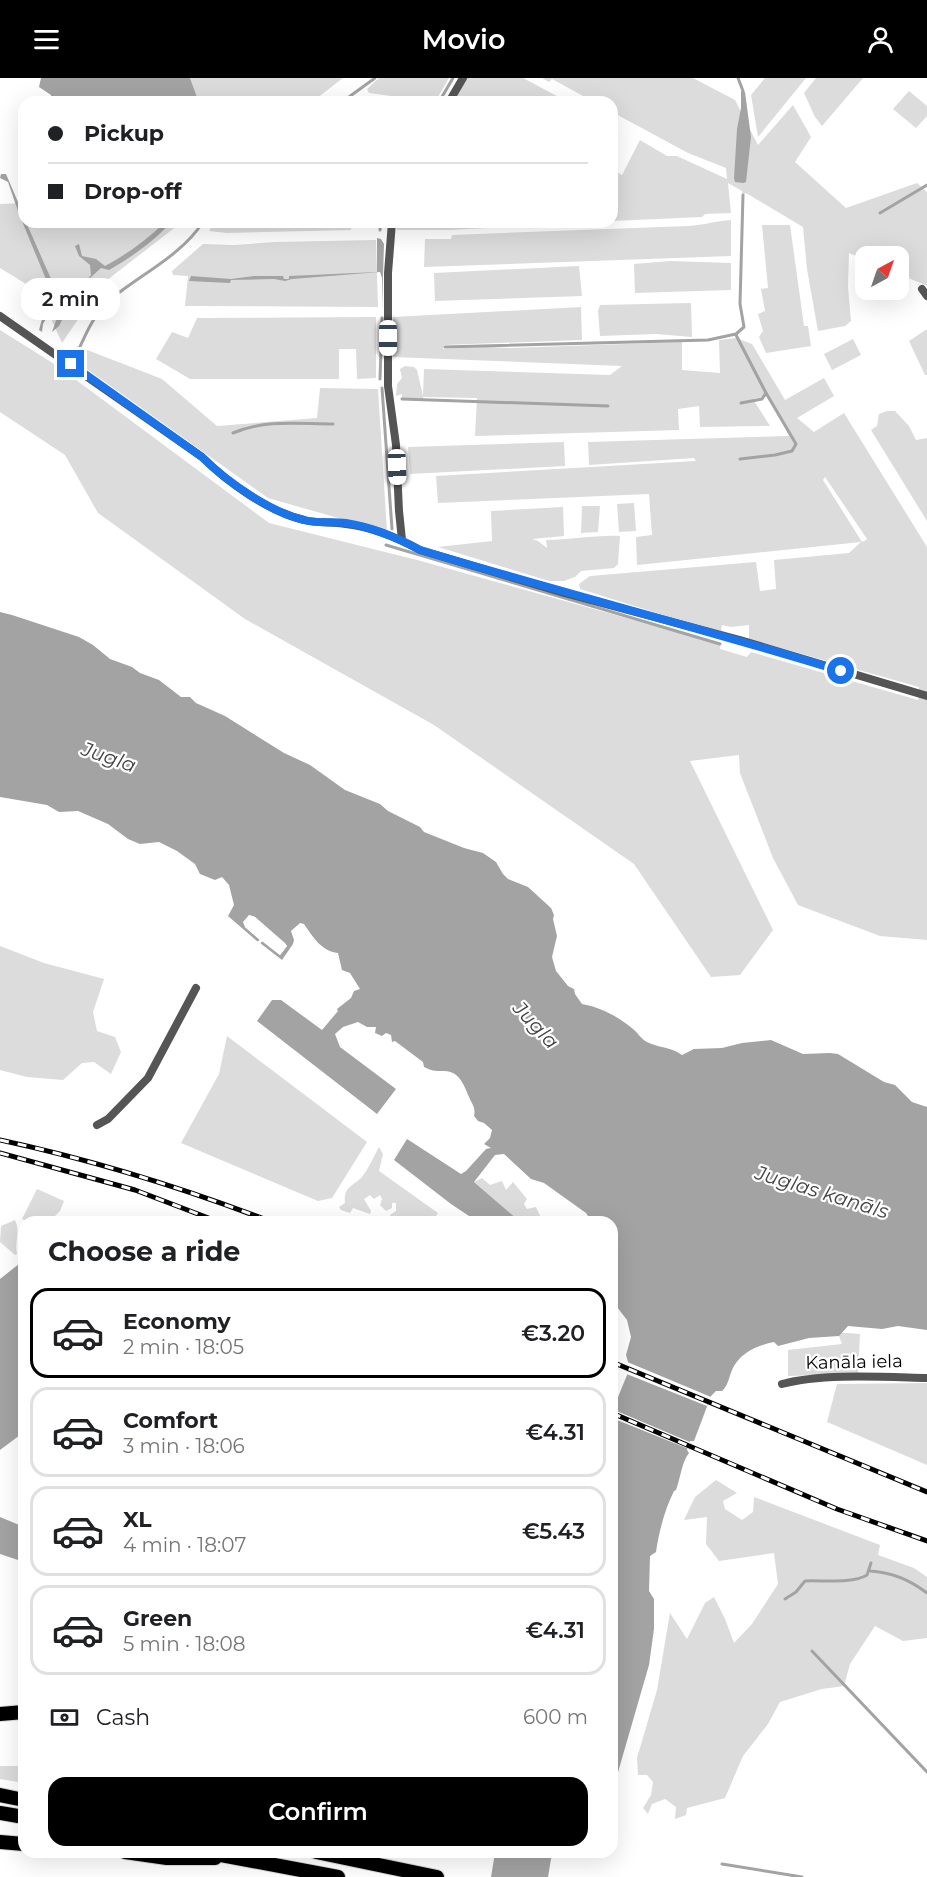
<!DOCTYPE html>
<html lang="en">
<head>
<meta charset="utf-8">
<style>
	body { margin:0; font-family:Montserrat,sans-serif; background:#f6f6f6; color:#202124; height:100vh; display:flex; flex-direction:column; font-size:22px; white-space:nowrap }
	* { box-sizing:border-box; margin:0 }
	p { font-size:20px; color:#757577 }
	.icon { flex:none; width:33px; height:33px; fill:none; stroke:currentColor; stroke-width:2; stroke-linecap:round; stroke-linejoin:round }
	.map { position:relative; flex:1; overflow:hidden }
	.panel { position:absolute; left:18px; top:1138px; width:600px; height:642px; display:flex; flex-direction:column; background:#fff; border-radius:18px; box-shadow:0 6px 24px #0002 }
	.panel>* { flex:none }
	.banner { position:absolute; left:18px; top:18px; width:600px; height:132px; border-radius:18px; box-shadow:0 6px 24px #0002; display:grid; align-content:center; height:132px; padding:0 30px; background:#fff }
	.needle { width:39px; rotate:40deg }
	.fabs { position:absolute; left:855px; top:168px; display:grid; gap:12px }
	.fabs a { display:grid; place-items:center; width:54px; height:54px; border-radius:12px; background:#fff; box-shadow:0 6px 24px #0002; font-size:30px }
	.end { position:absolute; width:27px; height:27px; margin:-14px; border:8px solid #1a73e8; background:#fff; box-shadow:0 0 0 3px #fff }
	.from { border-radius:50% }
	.bubble { position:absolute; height:42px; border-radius:18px; background:#fff; box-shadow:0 6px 24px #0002; font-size:20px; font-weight:600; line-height:42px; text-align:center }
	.car { position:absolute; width:18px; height:36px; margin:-18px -9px; border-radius:8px; box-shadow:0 0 4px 2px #0007; background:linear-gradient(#fff 24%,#345 0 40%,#fff 0 76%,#345 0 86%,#fff 0) }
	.banner b { display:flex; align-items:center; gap:21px; height:57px; font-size:22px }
	.banner b+b { border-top:2px solid #e0e0e0 }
	.banner i { width:15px; height:15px; background:#202124 }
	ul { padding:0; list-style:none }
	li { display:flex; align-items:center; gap:18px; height:90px; margin:0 12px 9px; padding:0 18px; border:3px solid #e0e0e0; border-radius:18px }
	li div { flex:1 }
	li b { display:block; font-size:22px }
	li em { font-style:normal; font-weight:600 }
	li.current { border-color:#000 }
	li>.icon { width:54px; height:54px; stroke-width:1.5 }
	h2 { padding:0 30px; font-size:27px; line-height:72px }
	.pay { display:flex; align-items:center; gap:15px; height:66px; padding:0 30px; font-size:22px }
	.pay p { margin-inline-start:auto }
	.action { display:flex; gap:12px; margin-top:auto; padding:12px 30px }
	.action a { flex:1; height:69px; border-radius:18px; background:#000; color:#fff; font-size:24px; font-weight:600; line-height:69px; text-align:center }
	header { display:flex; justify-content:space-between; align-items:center; height:78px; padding:0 30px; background:#000; color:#fff; font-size:27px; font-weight:600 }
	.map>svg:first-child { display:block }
	.green { fill:#dcdcdc; fill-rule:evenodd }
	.water { fill:#a3a3a3 }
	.pier { fill:#fff; fill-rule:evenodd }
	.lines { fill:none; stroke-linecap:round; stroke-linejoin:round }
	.stream { stroke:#a3a3a3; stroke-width:3 }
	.primary-casing { stroke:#dbdbdb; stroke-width:16 }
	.trunk-casing { stroke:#dbdbdb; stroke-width:16 }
	.minor { stroke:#555; stroke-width:8 }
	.primary { stroke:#000; stroke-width:14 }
	.trunk { stroke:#000; stroke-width:14 }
	.rail-casing { stroke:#000; stroke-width:5 }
	.rail { stroke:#fff; stroke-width:3; stroke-dasharray:9; stroke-linecap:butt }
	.route { stroke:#1a73e8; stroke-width:8 }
	.labels { text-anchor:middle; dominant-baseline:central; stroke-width:4.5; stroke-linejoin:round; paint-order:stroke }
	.street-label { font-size:18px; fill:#000; stroke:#fff }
	.water-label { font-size:20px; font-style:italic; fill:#444; stroke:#fff }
</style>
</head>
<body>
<header><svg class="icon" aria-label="menu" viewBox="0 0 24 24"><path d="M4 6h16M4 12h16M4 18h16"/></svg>Movio<svg class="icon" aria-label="person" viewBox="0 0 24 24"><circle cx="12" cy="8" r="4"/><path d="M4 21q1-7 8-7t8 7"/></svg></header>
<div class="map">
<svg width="927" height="1799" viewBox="0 0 927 1799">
	<rect width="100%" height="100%" fill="#fff"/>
	<g class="green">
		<polygon points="190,0 343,0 312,24 189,24 197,19"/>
		<polygon points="379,0 449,0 435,24 369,15 367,11"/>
		<polygon points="467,0 523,0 568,24 454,24"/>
		<polygon points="542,0 693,0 735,22 758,67 793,27 811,59 795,84 846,130 917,105 927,114 927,208 899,196 898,178 866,178 865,182 849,175 848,209 851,243 845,248 818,253 807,191 803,149 746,115 743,117 742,113 728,105 731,135 705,136 702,139 612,143 612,91 622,97 640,62 667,78 677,78 727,101 726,90 688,75 612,34 612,24 594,24 552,1 549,4"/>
		<polygon points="765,0 806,0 758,59 751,17"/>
		<polygon points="816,0 863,0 822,48 815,39 804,15"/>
		<polygon points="909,13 927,28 927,38 916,50 893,31"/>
		<polygon points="24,125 24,144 182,144 102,206 62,265 39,214 0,190 0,126"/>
		<path d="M731,142V178L424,189L425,161H451L452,157L688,148C704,147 716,143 731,142Z"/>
		<polygon points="214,144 351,144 351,152 227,155 209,153"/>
		<polygon points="395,144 561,144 560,146 450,152 397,152"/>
		<polygon points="762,147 790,147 804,248 808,248 811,268 766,275 759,259 763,253 758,236 765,233 761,211 768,210"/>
		<polygon points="376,162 378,229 185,228 188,198 173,197 172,193 203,166 234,167 275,164"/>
		<polygon points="670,183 731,185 731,212 635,215 634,186"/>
		<polygon points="579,188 582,218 435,223 434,195"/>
		<polygon points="691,225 692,259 656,256 600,258 598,233 600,227"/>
		<path d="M581,229L582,262L444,267L443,271L486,269L511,270L682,264V292L720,295L719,262L736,260L752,266L785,322L824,300L834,318L797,340L814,354L844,335L927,469V862L880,858L798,827L773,780L740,695L739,677L690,683L773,852L740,897L711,899L634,786L434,647L245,541L98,435L65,377L0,334V252L56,287L269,445L421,483L720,566V571L747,579L751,574L918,622L919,609L749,561V547L731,549L722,547L721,553L692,546L580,511L579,506L590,498L756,484L760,513L776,511L774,482L849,475L861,464L637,487L636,459L652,457L649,416L438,425L436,398L696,383L694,380L589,387L588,364L789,358L768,318L753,321L770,348L700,349L699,328L678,331L679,352L475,358L477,320L423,319L424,322L402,321V316L396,318L397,306L402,300L400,291L405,288L414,289L417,292L423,318L424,291L610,297L622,288L393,279L392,275L393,239ZM825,399L867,461L866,462L862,464L823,402Z"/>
		<polygon points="376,239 376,300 357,301 356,271 339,271 339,301 190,301 156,281 172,254 188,260 197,240"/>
		<polygon points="927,251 927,297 925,297 909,263"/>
		<polygon points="853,261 861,277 832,292 824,276"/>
		<polygon points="77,268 162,301 217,348 317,340 320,310 378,311 387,454 268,420 70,279"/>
		<polygon points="887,333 895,333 909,348 916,362 927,360 927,443 871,352 877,348 879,336"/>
		<polygon points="564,364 565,388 410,396 408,369"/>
		<polygon points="634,425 636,453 619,454 617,426"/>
		<polygon points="582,428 600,428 598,454 581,455"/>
		<path d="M563,429L564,458L532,461L538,463L547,470L546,462C571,462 595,457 620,458L618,486L614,490L581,493L575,499L564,503H549L438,469L492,463L491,433Z"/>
		<polygon points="0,868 44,885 104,901 93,934 97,953 115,959 121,974 111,996 94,984 82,985 63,1002 27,999 0,992"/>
		<polygon points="227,958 367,1064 332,1120 318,1123 181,1065 219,996"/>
		<path d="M379,1069L383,1076L379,1093L438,1135L432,1144H393L390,1137L396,1133V1125H392V1130L386,1133L380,1127L382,1121L380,1117L374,1121L370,1117L364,1121L371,1133L370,1136L353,1130L350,1135L341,1132L339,1129L345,1125C343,1108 354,1108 362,1099C369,1090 374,1078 379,1069Z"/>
		<polygon points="482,1100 490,1107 502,1103 506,1112 513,1104 527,1121 524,1126 527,1131 536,1129 543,1144 515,1144 517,1141 474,1104"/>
		<polygon points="37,1111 64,1123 60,1133 49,1144 29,1144 22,1141"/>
		<path d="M15,1142C21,1154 14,1164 17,1176L15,1177L0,1164L1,1148Z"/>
		<polygon points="833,1254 860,1256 858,1296 788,1298 788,1272 842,1266 839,1258"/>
		<polygon points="927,1305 927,1387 827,1344 837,1306"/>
		<polygon points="716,1402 737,1415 723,1423 725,1431 742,1442 753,1434 754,1419 880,1467 878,1477 914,1490 927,1499 927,1560 903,1563 875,1548 850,1586 844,1608 822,1611 780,1624 768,1646 743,1678 725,1720 687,1730 686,1737 675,1741 676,1729 665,1721 652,1726 648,1736 643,1730 651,1717 653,1704 647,1697 638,1697 637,1680 657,1612 670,1535 687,1561 705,1525 714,1519 725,1541 734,1565 752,1546 778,1506 774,1475 719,1483 706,1466 707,1439 684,1442 695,1419"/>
		<polygon points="0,1688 24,1688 24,1705 0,1701"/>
	</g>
	<g class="water">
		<polygon points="41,0 190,0 197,19 189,24 52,24 51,17 39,9"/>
		<polygon points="741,13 745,14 751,59 746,104 743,105 735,104 734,100 737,51 741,30"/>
		<polygon points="1,96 6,96 24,138 24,144 26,144 59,219 43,246 42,254 39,252 42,241 55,223 19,136 8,104 0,100"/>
		<path d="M165,144H171C156,162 129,181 109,192L101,190L90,200L80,217L71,225L59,248L52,254L57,240L91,197L90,187L79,178L75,168L79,166L82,178L96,181L105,188C127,176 147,162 165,144Z"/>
		<polygon points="377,160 381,161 384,166 382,232 382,200 380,194 292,201 285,203 274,201 231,202 230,205 189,203 191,198 231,201 254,198 283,198 284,201 289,201 289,198 377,194"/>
		<path d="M0,534L12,537L79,559L93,567L110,581L132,589L140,595L159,602L181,619H190L196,625L225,638L284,675L310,687L345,712L380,726L388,733L420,749L424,754L464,770L483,775L496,784L503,796L508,801L528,809L551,830L554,837L553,841L557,858L552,879L556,893L568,908L574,911L575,916L582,926C600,929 619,939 633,951C638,955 641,961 647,964C659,970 672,969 682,977L694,971L722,970L742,965L771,962L803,976L830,975L838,976L884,1004L895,1007L912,1024L927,1029V1252L898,1248L882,1251L848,1248L839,1258L809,1260L782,1267L778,1268L774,1264C758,1267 739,1275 732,1292C729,1299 728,1308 722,1313H716L711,1318L694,1363H690L687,1372L689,1375C682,1383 680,1402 676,1412L674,1413C665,1431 659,1453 656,1474L650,1478L649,1513L654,1521V1551L649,1587L612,1715V1334L627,1297L628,1284L626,1277L631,1259L627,1242L617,1229L612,1211L614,1193L612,1181V1144H592L586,1135L544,1105L531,1101L504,1076L495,1077L474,1104L517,1141L515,1144H478L451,1126L394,1082L407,1061L461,1096L466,1093L486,1071L491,1070L484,1066L490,1060L492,1052L484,1045L478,1043L474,1038C476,1030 472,1026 469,1019C464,1007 459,992 443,993C434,993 432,993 424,989L423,984L395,963L392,964L391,957L386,955L382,958L375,955L376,949H367L358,944L343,949L335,956L340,969L396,1011L377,1036L257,943L272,922H281L322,952L338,933L337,931L351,920L354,913L360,911L350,895L342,892L338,875C321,873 313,859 304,846L300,845L291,853L294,862L293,866L282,882L260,865L262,863L280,877L287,868L255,839L249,837L245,849L260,862L258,864L228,838L234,827L229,807L222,799L215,802L200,796L195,786L177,773L159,764L140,766L128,761L108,746L78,733L59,734L47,727L0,719Z"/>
		<polygon points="24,1182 24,1354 0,1372 0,1201"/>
		<polygon points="0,1439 24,1449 24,1484 0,1476"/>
		<polygon points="495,1775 552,1775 548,1799 491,1799"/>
	</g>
	<g class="pier">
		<path d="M249,837L255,839L285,865L287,868L280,877L262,863L259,868L255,865L260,862L245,849L243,844ZM250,840L283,867L279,873L247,847L246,845Z"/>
		<polygon points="625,1283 711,1319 707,1328 624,1295"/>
		<polygon points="612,1331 692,1365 696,1366 693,1366 690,1372 691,1375 689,1374 689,1371 612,1340"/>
	</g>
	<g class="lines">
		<g class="stream">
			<polyline points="738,0 743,13"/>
			<polyline points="342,24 375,0"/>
			<polyline points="439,24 453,0"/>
			<polyline points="880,135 927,107"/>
			<polyline points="380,152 381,144"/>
			<polyline points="736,257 766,315 762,321 741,325"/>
			<polyline points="445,269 708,262 736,256 744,249 740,226 743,117"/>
			<path d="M75,280C84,260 93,236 111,221C141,196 181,178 203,144"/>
			<polyline points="380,301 382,240"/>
			<polyline points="382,310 392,451"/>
			<polyline points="402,321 608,328"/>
			<path d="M233,355C266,341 299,346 333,346"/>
			<polyline points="740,381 775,377 792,373 796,366 766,315"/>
			<polyline points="386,467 720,566"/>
			<path d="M870,1493C891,1494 910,1502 927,1515"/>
			<path d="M785,1521L796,1514L805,1503C822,1502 852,1506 867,1497L871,1485"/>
			<polyline points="812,1573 927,1694"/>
			<polyline points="722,1786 802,1799"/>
		</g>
		<defs>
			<polyline id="primary" points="0,1636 24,1634"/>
			<g id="trunk">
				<polyline points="0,1717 24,1722"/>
				<polyline points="0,1735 24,1739"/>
				<polyline points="0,1764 24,1766"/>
				<polyline points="125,1774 167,1780 215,1780"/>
				<polyline points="205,1774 338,1799"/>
				<polyline points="316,1774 437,1799"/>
			</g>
		</defs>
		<use href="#primary" class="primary-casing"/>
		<use href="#trunk" class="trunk-casing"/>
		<g class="minor">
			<polyline points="449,24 463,0"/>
			<polyline points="392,144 388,195 388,308 396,367 399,433 402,462"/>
			<polyline points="922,211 927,218"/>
			<path d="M0,238L202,379C227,404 269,434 304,442C318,446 332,443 346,446C371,449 398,460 420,472L564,515L740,562L927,618"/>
			<polyline points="97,1047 108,1041 148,1000 196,910"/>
			<path d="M782,1306C822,1295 885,1299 927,1300"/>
		</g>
		<use href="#primary" class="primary"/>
		<use href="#trunk" class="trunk"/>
		<defs>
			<g id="rail">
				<path d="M0,1062C93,1082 183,1110 272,1144"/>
				<polyline points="0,1075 135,1112 219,1144"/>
				<polyline points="612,1284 927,1414"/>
				<polyline points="612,1335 837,1431 927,1463"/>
			</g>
		</defs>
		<use href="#rail" class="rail-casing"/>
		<use href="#rail" class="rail"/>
	</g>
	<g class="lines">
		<path class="route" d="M71,286L202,379C227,404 270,434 304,442C318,446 332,443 346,445C371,449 398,460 420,472C560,514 701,550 841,593"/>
	</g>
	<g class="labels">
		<g class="street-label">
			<text transform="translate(854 1284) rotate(-1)">Kanāla iela</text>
		</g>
		<g class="water-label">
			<text transform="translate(109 679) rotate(19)">Jugla</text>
			<text transform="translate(536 947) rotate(47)">Jugla</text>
			<text transform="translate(822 1114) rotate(17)">Juglas kanāls</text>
		</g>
	</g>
</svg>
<div class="fabs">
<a><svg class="needle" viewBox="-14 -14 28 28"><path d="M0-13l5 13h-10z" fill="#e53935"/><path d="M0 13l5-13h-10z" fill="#757577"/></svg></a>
</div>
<i class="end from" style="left:841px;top:593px"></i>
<i class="end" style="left:71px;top:286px"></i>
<div class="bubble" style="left:21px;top:200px;width:99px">2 min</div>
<i class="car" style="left:388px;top:260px;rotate:180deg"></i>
<i class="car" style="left:397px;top:389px;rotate:178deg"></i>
<div class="banner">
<b><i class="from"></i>Pickup</b>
<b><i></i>Drop-off</b>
</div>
<section class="panel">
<h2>Choose a ride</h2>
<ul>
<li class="current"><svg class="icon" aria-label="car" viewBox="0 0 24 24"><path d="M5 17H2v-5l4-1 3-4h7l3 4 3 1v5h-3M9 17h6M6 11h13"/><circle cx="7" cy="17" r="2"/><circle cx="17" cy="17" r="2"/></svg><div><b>Economy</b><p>2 min · 18:05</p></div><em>€3.20</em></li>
<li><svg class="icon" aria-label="car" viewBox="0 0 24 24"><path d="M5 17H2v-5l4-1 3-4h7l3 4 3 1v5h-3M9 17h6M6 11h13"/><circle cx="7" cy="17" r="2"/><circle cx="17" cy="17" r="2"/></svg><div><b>Comfort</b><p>3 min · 18:06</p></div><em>€4.31</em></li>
<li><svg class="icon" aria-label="car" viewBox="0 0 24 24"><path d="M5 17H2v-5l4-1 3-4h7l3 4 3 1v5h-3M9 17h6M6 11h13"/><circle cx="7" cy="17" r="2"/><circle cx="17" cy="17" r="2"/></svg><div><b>XL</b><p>4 min · 18:07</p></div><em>€5.43</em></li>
<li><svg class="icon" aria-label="car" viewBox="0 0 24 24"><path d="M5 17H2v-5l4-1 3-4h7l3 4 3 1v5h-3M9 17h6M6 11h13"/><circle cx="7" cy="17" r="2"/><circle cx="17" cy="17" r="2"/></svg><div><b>Green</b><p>5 min · 18:08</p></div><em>€4.31</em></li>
</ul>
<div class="pay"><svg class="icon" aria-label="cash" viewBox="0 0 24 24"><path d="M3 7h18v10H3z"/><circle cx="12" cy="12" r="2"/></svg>Cash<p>600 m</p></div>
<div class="action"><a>Confirm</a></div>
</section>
</div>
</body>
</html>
